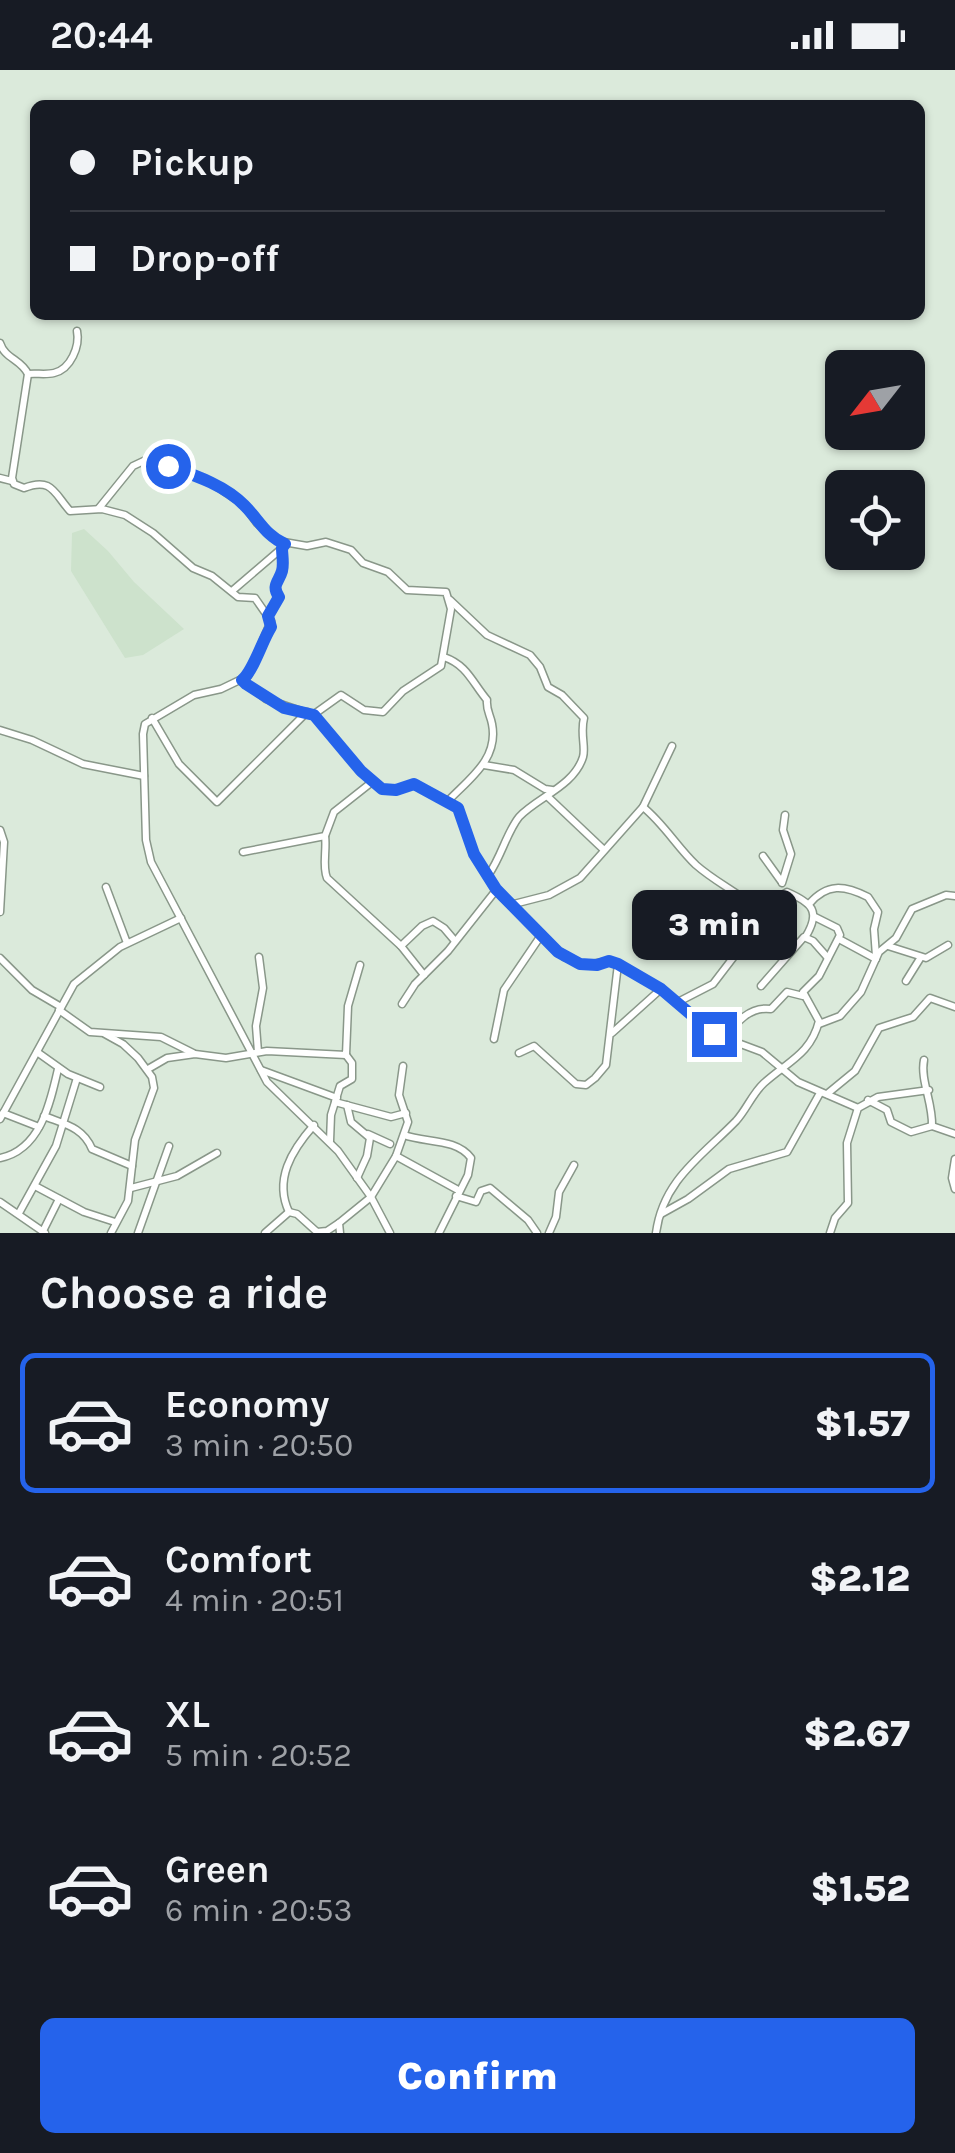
<!DOCTYPE html>
<html lang="en">
<head>
<meta charset="utf-8">
<style>
	body { margin:0; font-family:Karla,sans-serif; background:#20242c; color:#f1f3f6; height:100vh; display:flex; flex-direction:column; font-size:38px; white-space:nowrap }
	* { box-sizing:border-box; margin:0 }
	p { font-size:32px; color:#9ea1a6 }
	.icon { flex:none; width:55px; height:55px; fill:none; stroke:currentColor; stroke-width:2; stroke-linecap:round; stroke-linejoin:round }
	.map { position:relative; height:1163px; overflow:hidden }
	.details { display:flex; flex-direction:column; background:#171b24; flex:1 }
	.details>* { flex:none }
	.guide { position:absolute; left:30px; top:30px; width:895px; height:220px; border-radius:15px; box-shadow:0 2px 8px #0004; display:grid; align-content:center; height:220px; padding:0 40px; background:#171b24 }
	.needle { width:65px; rotate:239deg }
	.fabs { position:absolute; left:825px; top:280px; display:grid; gap:20px }
	.fabs a { display:grid; place-items:center; width:100px; height:100px; border-radius:15px; background:#171b24; box-shadow:0 2px 8px #0004; font-size:50px }
	.end { position:absolute; width:45px; height:45px; margin:-22px; border:12px solid #2563eb; background:#fff; box-shadow:0 0 0 5px #fff }
	.from { border-radius:50% }
	.bubble { position:absolute; height:70px; border-radius:15px; background:#171b24; box-shadow:0 2px 8px #0004; font-size:32px; font-weight:800; line-height:70px; text-align:center }
	.guide b { display:flex; align-items:center; gap:35px; height:95px; font-size:38px }
	.guide b+b { border-top:2px solid #363941 }
	.guide i { width:25px; height:25px; background:#f1f3f6 }
	ul { padding:0; list-style:none }
	li { display:flex; align-items:center; gap:30px; height:140px; margin:0 20px 15px; padding:0 20px; border:5px solid transparent; border-radius:15px }
	li div { flex:1 }
	li b { display:block; font-size:38px }
	li em { font-style:normal; font-weight:800 }
	li.current { border-color:#2563eb }
	li>.icon { width:90px; height:90px; stroke-width:1.5 }
	h2 { padding:0 40px; font-size:45px; line-height:120px }
	.button { display:flex; gap:20px; margin-top:auto; padding:20px 40px }
	.button a { flex:1; height:115px; border-radius:15px; background:#2563eb; color:#fff; font-size:40px; font-weight:800; line-height:115px; text-align:center }
	.status { display:flex; justify-content:space-between; align-items:center; height:70px; padding:0 50px; background:#171b24; direction:ltr }
	.status svg { height:28px; fill:currentColor }
	.map>svg:first-child { display:block }
	.built { fill:#cde2cc }
	.lines { fill:none; stroke-linecap:round; stroke-linejoin:round }
	.street-casing { stroke:#899789; stroke-width:9 }
	.street { stroke:#fff; stroke-width:6 }
	.route { stroke:#2563eb; stroke-width:12 }
</style>
</head>
<body>
<div class="status"><b>20:44</b><svg viewBox="0 0 49 12"><path d="M0 12V9h3v3zM5 12V6h3v6zM10 12V3h3v9zM15 12V0h3v12zM26 1h20v11H26zM47 4h2v5h-2z"/></svg></div>
<div class="map">
<svg width="955" height="1163" viewBox="0 0 955 1163">
	<rect width="100%" height="100%" fill="#dbeadb"/>
	<polygon class="built" points="84,459 108,481 134,512 184,559 143,585 125,588 71,501 72,463"/>
	<g class="lines">
		<defs>
			<g id="street">
				<path d="M0,273C5,289 21,289 28,304L12,408L14,414L24,418C52,407 54,423 70,441L102,439L125,445L153,463L193,498L212,506L238,527L255,528L271,551L248,606L221,619L194,625L145,654L143,664L146,770L151,792L267,1012L338,1081L371,1127L390,1163"/>
				<path d="M28,304C36,303 46,305 54,303C71,299 80,276 77,261"/>
				<polyline points="0,408 12,411"/>
				<polyline points="99,438 133,396 150,388 207,410 243,434 257,453 278,471 307,476 326,472 351,480 363,493 388,502 407,520 446,522 451,539 441,596 403,621 383,642 364,640 341,625 313,645"/>
				<polyline points="232,521 281,479"/>
				<path d="M450,530L487,565L530,585L540,597L548,617L562,625L584,648C580,664 586,677 583,687C574,716 538,727 519,747C507,762 501,787 489,804"/>
				<polyline points="269,546 279,527 275,518 282,501 282,479"/>
				<path d="M444,587C467,595 472,612 487,630C486,640 490,644 492,654C499,689 469,709 448,731"/>
				<polyline points="242,610 266,629 313,645 361,701 382,719 396,720 414,714 458,738 474,784 502,827 564,887 586,895 609,891 618,894 661,919 714,964 762,982 798,1012 858,1038"/>
				<polyline points="152,648 179,694 217,732 307,642"/>
				<polyline points="0,660 32,670 83,694 144,706"/>
				<polyline points="484,695 514,700 545,719 552,720"/>
				<polyline points="547,726 604,780"/>
				<path d="M643,737C664,754 677,777 696,795C722,818 755,829 775,859"/>
				<polyline points="0,760 4,772 0,842"/>
				<path d="M325,766C327,780 322,796 327,808L401,876L424,905"/>
				<polyline points="243,782 325,766 334,742 372,712"/>
				<polyline points="763,786 781,811"/>
				<polyline points="782,813 791,784 783,760 785,745"/>
				<polyline points="106,817 127,873"/>
				<path d="M809,834C827,813 844,815 868,827L878,842L874,859L876,886"/>
				<polyline points="510,835 549,825 580,808 643,737 672,676"/>
				<path d="M767,847L777,828L787,822C812,833 821,841 806,866"/>
				<polyline points="839,869 876,889"/>
				<polyline points="401,876 422,856 433,851 444,858 455,871"/>
				<polyline points="888,876 926,888 948,875"/>
				<polyline points="0,888 32,920 61,937"/>
				<polyline points="906,911 921,887"/>
				<polyline points="761,916 804,867 813,871 828,888"/>
				<polyline points="678,932 713,914 739,880 761,859 775,859 794,876"/>
				<polyline points="402,934 415,914 448,881 497,819"/>
				<polyline points="59,940 90,962 161,967 193,983"/>
				<polyline points="819,954 840,946 861,922 879,882 896,868 912,839 946,825 955,826"/>
				<polyline points="612,963 661,919"/>
				<polyline points="105,964 123,974 138,988 152,1007 154,1018 135,1070 128,1131 111,1163"/>
				<polyline points="494,969 504,920 542,864"/>
				<path d="M725,969C736,952 750,936 771,939L787,922L803,926"/>
				<polyline points="37,982 68,1004 100,1017"/>
				<polyline points="258,982 256,956 263,918 259,887"/>
				<polyline points="519,983 534,976 576,1014 586,1015 595,1008 606,995 618,894"/>
				<path d="M924,990C920,1010 933,1033 932,1056"/>
				<polyline points="148,999 167,988 195,984 226,988 267,981 346,985 348,936 360,895"/>
				<polyline points="261,1000 337,1028"/>
				<polyline points="827,1024 855,1001 879,958 913,947 930,928 955,937"/>
				<polyline points="868,1030 887,1040 891,1052 911,1062 932,1056 955,1064"/>
				<polyline points="335,1032 391,1047 406,1043"/>
				<polyline points="347,1035 351,1052 370,1068 367,1086 357,1108"/>
				<polyline points="3,1043 39,1057"/>
				<path d="M44,1046C64,1054 83,1057 92,1079L132,1096"/>
				<polyline points="0,1049 74,914 120,877 181,848"/>
				<polyline points="368,1064 390,1074"/>
				<path d="M404,1065C426,1073 456,1068 471,1088L468,1105L439,1163"/>
				<polyline points="330,1071 331,1045 340,1016 352,1009 352,993 346,985"/>
				<polyline points="396,1086 458,1120"/>
				<path d="M0,1088C40,1080 50,1034 58,999"/>
				<polyline points="955,1089 952,1108 955,1119"/>
				<polyline points="35,1116 84,1142 115,1152"/>
				<polyline points="131,1118 177,1106 217,1083"/>
				<polyline points="456,1126 476,1132 481,1121 490,1118 528,1150 537,1163"/>
				<polyline points="0,1132 45,1163"/>
				<path d="M289,1142C274,1110 291,1081 314,1055"/>
				<polyline points="19,1143 56,1076 77,1008"/>
				<polyline points="661,1144 688,1129 729,1099 787,1082 820,1023"/>
				<polyline points="43,1161 59,1129"/>
				<polyline points="138,1163 169,1076"/>
				<polyline points="265,1163 289,1142 297,1144 317,1162 327,1161 339,1153"/>
				<polyline points="340,1163 339,1153 371,1127 396,1086 408,1052 399,1025 403,996"/>
				<polyline points="549,1163 556,1147 559,1122 574,1095"/>
				<path d="M656,1163C663,1110 702,1086 736,1051C747,1039 752,1024 764,1013C787,992 811,984 819,951L803,922L819,906L840,865L837,858L815,847"/>
				<polyline points="830,1163 835,1148 848,1133 847,1073 858,1038 878,1027 929,1020"/>
			</g>
		</defs>
		<use href="#street" class="street-casing"/>
		<use href="#street" class="street"/>
	</g>
	<g class="lines">
		<path class="route" d="M168,396C194,405 225,415 245,436C259,450 266,466 285,474L282,478C282,485 284,494 282,501C279,512 271,515 279,527L268,546L271,557C262,571 253,602 242,610L246,614L284,638L314,645L361,701L382,719L396,720L414,714L458,738L474,784L496,819L558,882L580,894L597,895L609,891L618,894L661,919L714,964"/>
	</g>
</svg>
<div class="fabs">
<a><svg class="needle" viewBox="-14 -14 28 28"><path d="M0-13l5 13h-10z" fill="#e53935"/><path d="M0 13l5-13h-10z" fill="#9ea1a6"/></svg></a>
<a><svg class="icon" aria-label="locate" viewBox="0 0 24 24"><circle cx="12" cy="12" r="6"/><path d="M12 2v4M12 18v4M2 12h4M18 12h4"/></svg></a>
</div>
<i class="end from" style="left:168px;top:396px"></i>
<i class="end" style="left:714px;top:964px"></i>
<div class="bubble" style="left:632px;top:820px;width:165px">3 min</div>
<div class="guide">
<b><i class="from"></i>Pickup</b>
<b><i></i>Drop-off</b>
</div>
</div>
<section class="details">
<h2>Choose a ride</h2>
<ul>
<li class="current"><svg class="icon" aria-label="car" viewBox="0 0 24 24"><path d="M5 17H2v-5l4-1 3-4h7l3 4 3 1v5h-3M9 17h6M6 11h13"/><circle cx="7" cy="17" r="2"/><circle cx="17" cy="17" r="2"/></svg><div><b>Economy</b><p>3 min · 20:50</p></div><em>$1.57</em></li>
<li><svg class="icon" aria-label="car" viewBox="0 0 24 24"><path d="M5 17H2v-5l4-1 3-4h7l3 4 3 1v5h-3M9 17h6M6 11h13"/><circle cx="7" cy="17" r="2"/><circle cx="17" cy="17" r="2"/></svg><div><b>Comfort</b><p>4 min · 20:51</p></div><em>$2.12</em></li>
<li><svg class="icon" aria-label="car" viewBox="0 0 24 24"><path d="M5 17H2v-5l4-1 3-4h7l3 4 3 1v5h-3M9 17h6M6 11h13"/><circle cx="7" cy="17" r="2"/><circle cx="17" cy="17" r="2"/></svg><div><b>XL</b><p>5 min · 20:52</p></div><em>$2.67</em></li>
<li><svg class="icon" aria-label="car" viewBox="0 0 24 24"><path d="M5 17H2v-5l4-1 3-4h7l3 4 3 1v5h-3M9 17h6M6 11h13"/><circle cx="7" cy="17" r="2"/><circle cx="17" cy="17" r="2"/></svg><div><b>Green</b><p>6 min · 20:53</p></div><em>$1.52</em></li>
</ul>
<div class="button"><a>Confirm</a></div>
</section>
</body>
</html>
